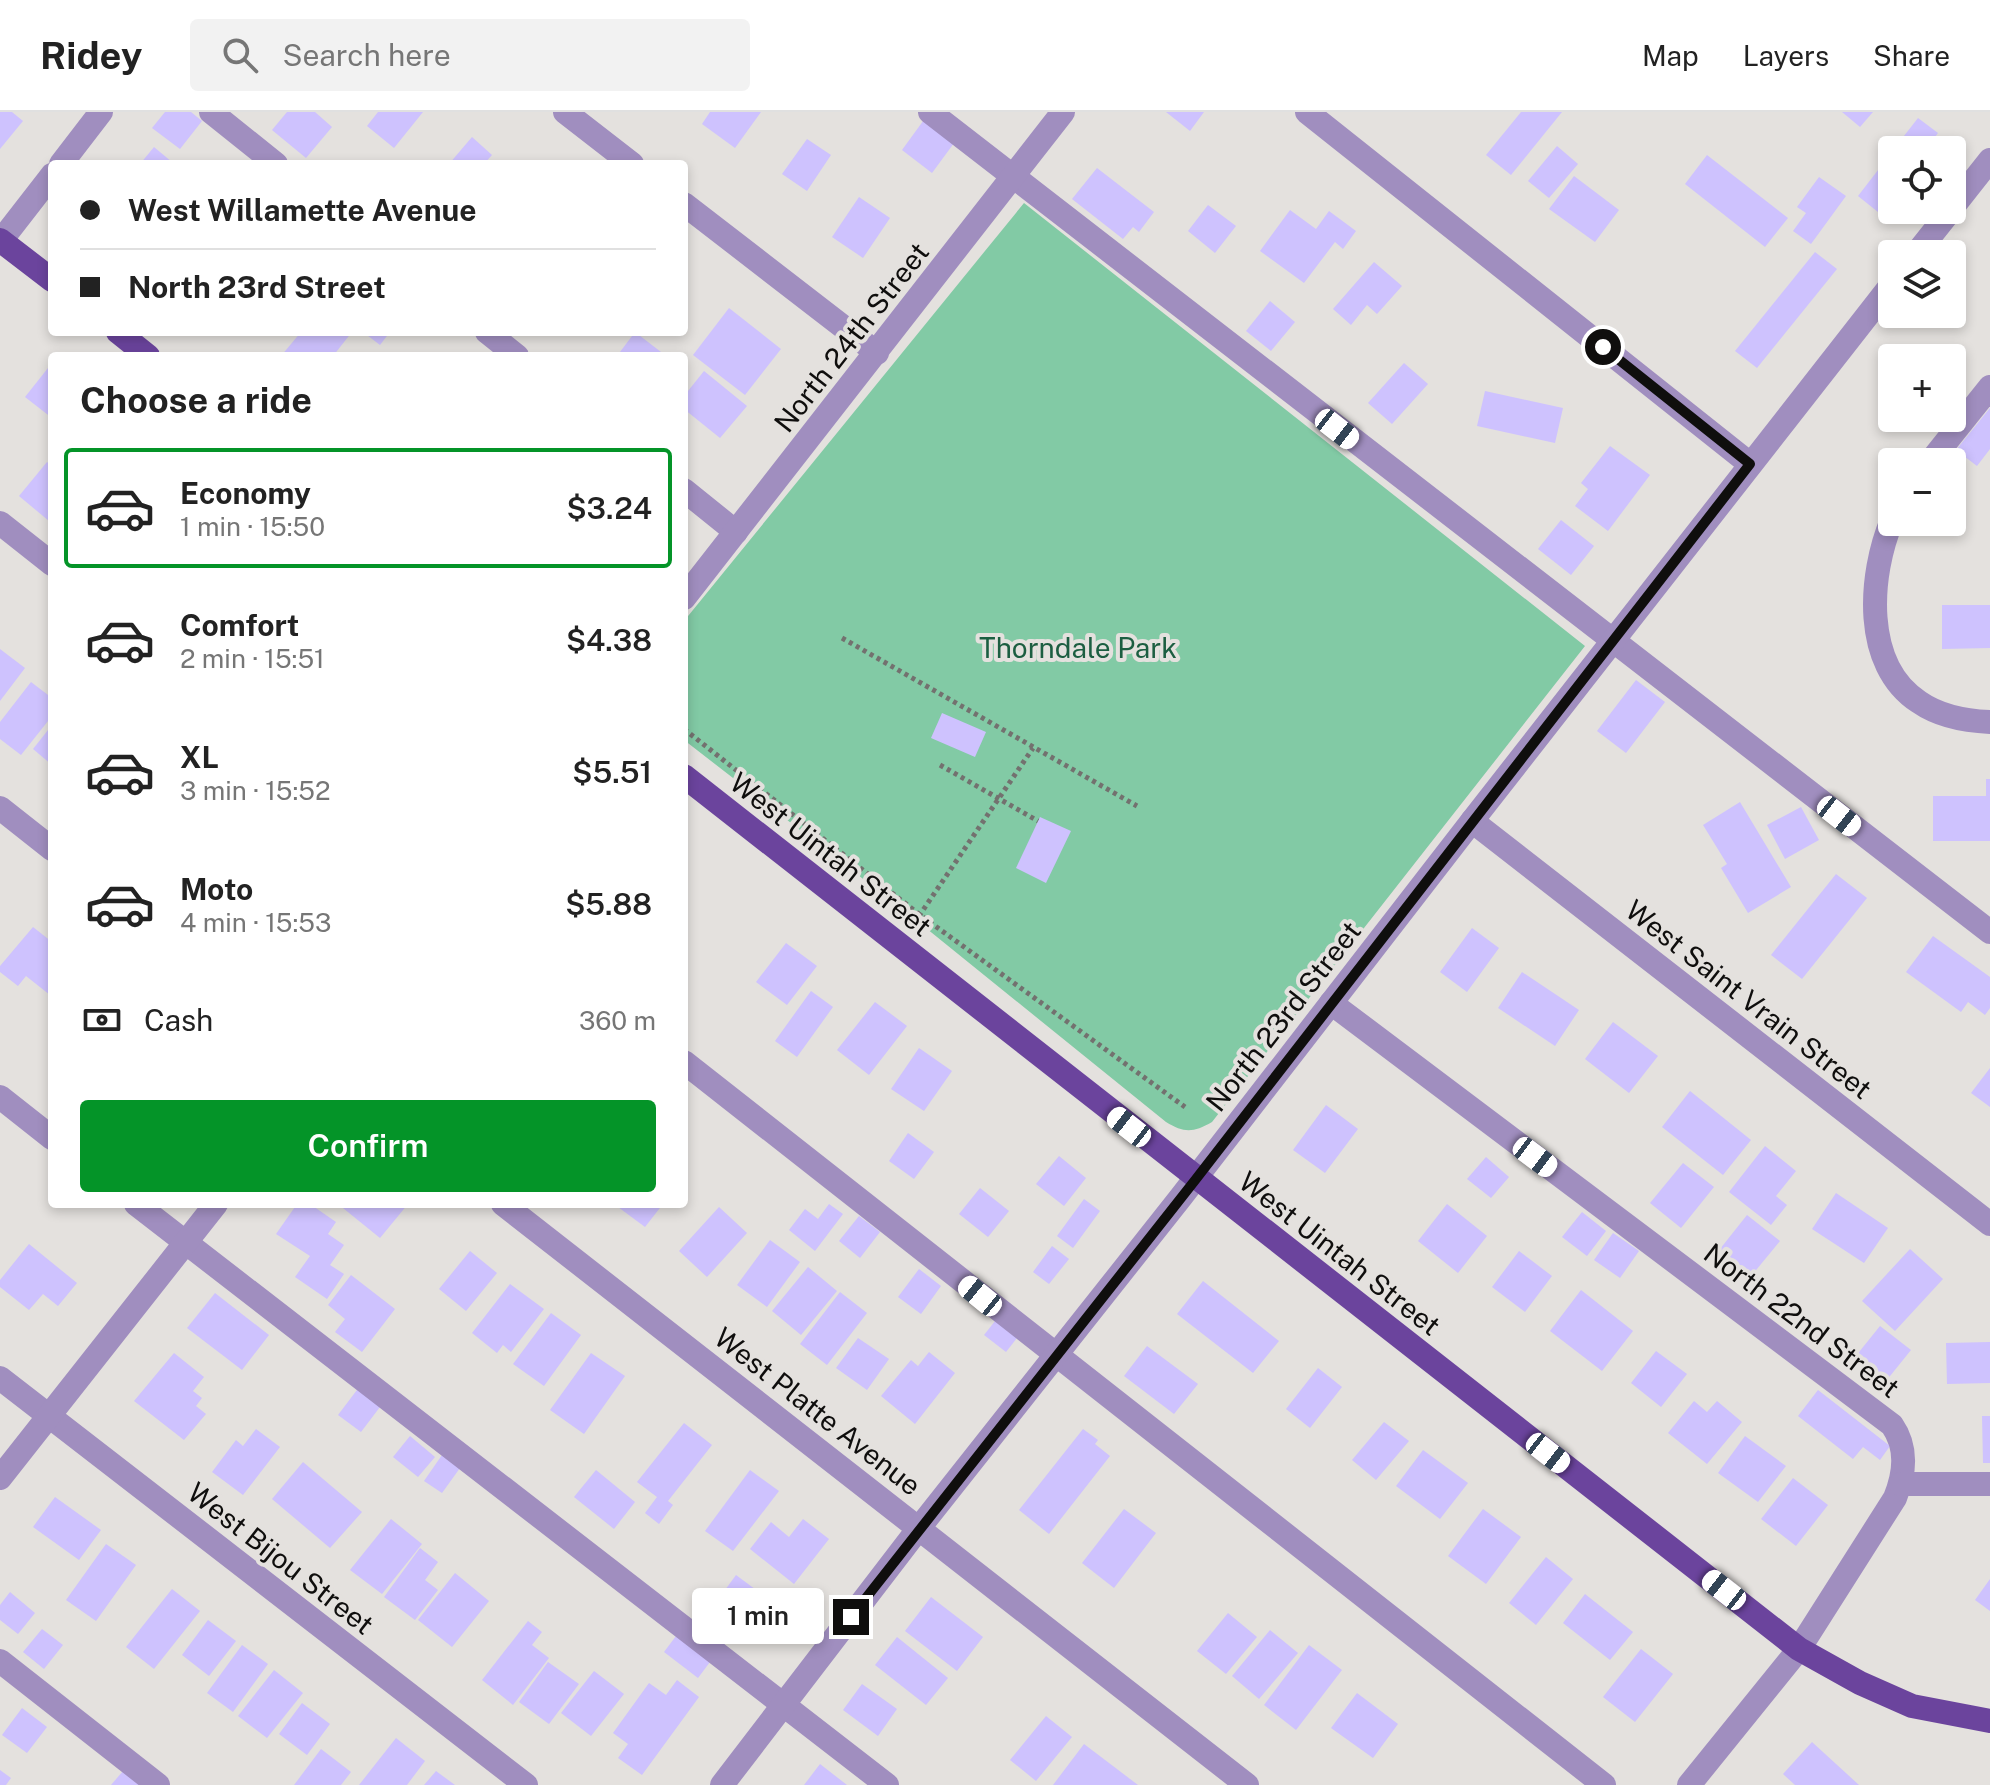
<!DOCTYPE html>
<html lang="en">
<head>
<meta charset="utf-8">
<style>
	body { margin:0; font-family:"Public Sans",sans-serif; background:#f2f2f2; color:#222; height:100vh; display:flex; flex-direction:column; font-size:30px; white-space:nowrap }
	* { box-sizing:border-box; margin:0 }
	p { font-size:26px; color:#767676 }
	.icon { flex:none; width:44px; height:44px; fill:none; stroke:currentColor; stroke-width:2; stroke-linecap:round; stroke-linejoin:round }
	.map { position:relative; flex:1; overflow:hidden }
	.drawer { position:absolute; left:48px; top:240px; width:640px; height:856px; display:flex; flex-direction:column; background:#fff; border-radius:8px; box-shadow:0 4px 12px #0003 }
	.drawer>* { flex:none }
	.top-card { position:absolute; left:48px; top:48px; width:640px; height:176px; border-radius:8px; box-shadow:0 4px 12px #0003; display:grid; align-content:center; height:176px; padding:0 32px; background:#fff }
	.tools { position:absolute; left:1878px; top:24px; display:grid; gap:16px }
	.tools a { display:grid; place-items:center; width:88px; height:88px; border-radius:8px; background:#fff; box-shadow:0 4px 12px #0003; font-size:40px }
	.end { position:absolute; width:36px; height:36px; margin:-18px; border:10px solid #0f0e0d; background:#fff; box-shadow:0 0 0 4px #fff }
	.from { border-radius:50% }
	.bubble { position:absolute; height:56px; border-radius:8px; background:#fff; box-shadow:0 4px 12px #0003; font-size:26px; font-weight:600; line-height:56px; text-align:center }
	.car { position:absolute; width:24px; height:48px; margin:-24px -12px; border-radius:10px; box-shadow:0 0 6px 2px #0007; background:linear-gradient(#fff 24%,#345 0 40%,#fff 0 76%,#345 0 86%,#fff 0) }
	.top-card b { display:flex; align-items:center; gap:28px; height:76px; font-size:30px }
	.top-card b+b { border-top:2px solid #e0e0e0 }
	.top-card i { width:20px; height:20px; background:#222 }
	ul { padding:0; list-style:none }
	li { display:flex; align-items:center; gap:24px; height:120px; margin:0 16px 12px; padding:0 16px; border:4px solid transparent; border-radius:8px }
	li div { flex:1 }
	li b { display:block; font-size:30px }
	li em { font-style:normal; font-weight:600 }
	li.active { border-color:#049428 }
	li>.icon { width:72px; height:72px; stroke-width:1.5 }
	h2 { padding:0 32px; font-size:36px; line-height:96px }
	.pay { display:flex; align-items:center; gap:20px; height:88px; padding:0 32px; font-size:30px }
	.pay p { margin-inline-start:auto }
	.primary-button { display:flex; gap:16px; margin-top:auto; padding:16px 32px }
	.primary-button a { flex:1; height:92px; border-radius:8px; background:#049428; color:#fff; font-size:32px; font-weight:600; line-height:92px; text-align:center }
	header { display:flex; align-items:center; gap:48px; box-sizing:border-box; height:112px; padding:0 40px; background:#fff; border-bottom:2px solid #e0e0e0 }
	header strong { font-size:38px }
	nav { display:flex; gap:44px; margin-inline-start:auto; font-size:28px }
	.search { width:560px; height:72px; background:#f2f2f2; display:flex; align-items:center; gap:20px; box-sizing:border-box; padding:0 28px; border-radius:8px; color:#767676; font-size:30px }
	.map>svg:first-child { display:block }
	.green { fill:#82caa5 }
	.building { fill:#cec2fe }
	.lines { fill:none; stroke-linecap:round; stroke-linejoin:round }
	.path { stroke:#73716f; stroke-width:5; stroke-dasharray:4 4; stroke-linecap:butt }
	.minor { stroke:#a08ebf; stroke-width:24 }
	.major { stroke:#6b449d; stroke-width:24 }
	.route { stroke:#0f0e0d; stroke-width:10 }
	.labels { text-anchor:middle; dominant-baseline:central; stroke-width:8; stroke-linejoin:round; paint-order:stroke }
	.street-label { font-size:28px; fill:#0f0e0d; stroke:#e4e1de }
	.park-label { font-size:28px; fill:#1c5e41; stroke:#e4e1de }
</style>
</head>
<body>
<header>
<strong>Ridey</strong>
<div class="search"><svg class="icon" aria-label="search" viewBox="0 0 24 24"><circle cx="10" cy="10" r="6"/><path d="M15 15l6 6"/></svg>Search here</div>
<nav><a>Map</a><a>Layers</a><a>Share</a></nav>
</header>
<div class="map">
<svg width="1990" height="1673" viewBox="0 0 1990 1673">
	<rect width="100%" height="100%" fill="#e4e1de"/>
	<path class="green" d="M1024,91L1585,534L1212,1010C1193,1021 1184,1021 1166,1010L916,808L684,628V509Z"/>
	<g class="building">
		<polygon points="0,0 12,0 23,9 0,37"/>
		<polygon points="165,0 191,0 202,9 180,37 152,16"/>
		<polygon points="287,0 315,0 332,15 306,46 272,18"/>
		<polygon points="378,0 423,0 394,36 367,14"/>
		<polygon points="710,0 761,0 735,36 702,12"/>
		<polygon points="1166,0 1204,0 1190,19"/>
		<polygon points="1521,0 1562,0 1511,63 1486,43"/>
		<polygon points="1842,0 1873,0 1860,15"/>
		<polygon points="926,5 957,27 932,61 902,38"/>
		<polygon points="1918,6 1938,21 1925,38 1893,38"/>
		<polygon points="472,25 492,43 484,52 449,52"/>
		<polygon points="807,27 831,43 807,79 782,62"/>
		<polygon points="1557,34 1578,52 1549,86 1528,69"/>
		<polygon points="154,35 172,50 170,52 140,52"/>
		<polygon points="1892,40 1892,81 1878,100 1858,84"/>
		<polygon points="1707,43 1788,106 1765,135 1685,72"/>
		<polygon points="1097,56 1154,100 1139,120 1133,115 1123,127 1072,87"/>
		<polygon points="1574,64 1619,98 1595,130 1549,97"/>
		<polygon points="1819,65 1846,84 1811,132 1793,119 1806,101 1797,95"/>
		<polygon points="859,85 890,106 863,146 832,125"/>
		<polygon points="1208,93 1236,114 1215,141 1188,119"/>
		<polygon points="1290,98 1316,117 1329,99 1356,119 1343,137 1335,130 1304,171 1260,139"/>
		<polygon points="1815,140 1837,157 1757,256 1735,239"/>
		<polygon points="1374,150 1402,174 1377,202 1367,193 1351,213 1333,197"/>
		<polygon points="1270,189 1295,210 1271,239 1246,219"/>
		<polygon points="729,196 781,237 745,283 693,243"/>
		<polygon points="301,220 352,220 333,244 281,244"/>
		<polygon points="363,220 390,220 380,233"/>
		<polygon points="635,220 661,240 658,244 617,244"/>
		<polygon points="52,251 52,306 25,285"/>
		<polygon points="1404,251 1428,272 1392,312 1368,291"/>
		<polygon points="704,259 747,294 720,326 684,297 684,284"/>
		<polygon points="1485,279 1563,296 1555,331 1477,314"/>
		<polygon points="1990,296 1990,337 1977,354 1956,338"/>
		<polygon points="1610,334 1650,363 1608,419 1575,394 1588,377 1581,371"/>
		<polygon points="47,350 52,354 52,406 49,409 19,384"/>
		<polygon points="1561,408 1594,434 1571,463 1538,437"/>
		<polygon points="1942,493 1990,493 1990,536 1942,537"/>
		<polygon points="0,537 25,556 0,589"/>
		<polygon points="1636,568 1665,590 1626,641 1597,619"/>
		<polygon points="31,570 52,586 52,604 21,643 0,627 0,610"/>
		<polygon points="942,601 986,620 975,645 931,626"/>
		<polygon points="52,613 52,653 33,637"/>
		<polygon points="1986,667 1990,667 1990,729 1933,729 1933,684 1986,684"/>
		<polygon points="1740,690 1791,775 1748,801 1721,756 1727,752 1703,713"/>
		<polygon points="1801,695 1819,728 1785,747 1767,713"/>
		<polygon points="1040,705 1071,719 1046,771 1016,756"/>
		<polygon points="1836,762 1867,786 1802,867 1771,843"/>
		<polygon points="33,815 52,830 50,883 26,864 18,874 0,860 0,854"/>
		<polygon points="1472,816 1499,836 1467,880 1440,860"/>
		<polygon points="1933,824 1990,865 1990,896 1985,903 1968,890 1961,900 1906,860"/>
		<polygon points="786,831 817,854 787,893 756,870"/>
		<polygon points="1522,860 1579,898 1555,934 1498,896"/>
		<polygon points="811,879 833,895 797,945 775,929"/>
		<polygon points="875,890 907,914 869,963 837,938"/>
		<polygon points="1613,910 1658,944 1629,981 1585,947"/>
		<polygon points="919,936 952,959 924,999 891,977"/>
		<polygon points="1990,956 1990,995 1971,981"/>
		<polygon points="1690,979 1751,1028 1723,1063 1662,1015"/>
		<polygon points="1326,993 1358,1017 1325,1061 1293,1038"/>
		<polygon points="908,1021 934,1040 914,1067 889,1049"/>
		<polygon points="1765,1034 1796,1059 1776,1084 1787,1093 1771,1113 1729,1080"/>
		<polygon points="1059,1044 1086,1066 1064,1094 1036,1072"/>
		<polygon points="1486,1045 1509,1065 1491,1086 1467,1067"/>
		<polygon points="1683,1051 1714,1075 1681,1116 1650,1091"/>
		<polygon points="980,1076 1009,1099 988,1125 959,1102"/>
		<polygon points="1836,1081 1888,1116 1864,1151 1812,1117"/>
		<polygon points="1084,1087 1100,1099 1073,1136 1057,1124"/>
		<polygon points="297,1092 310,1092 336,1110 328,1122 344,1133 330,1153 344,1162 327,1187 295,1165 310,1144 276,1122"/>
		<polygon points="338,1092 408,1092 380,1126"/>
		<polygon points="620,1092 663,1092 645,1115 618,1095"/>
		<polygon points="829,1092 843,1102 815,1139 789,1118 805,1097 818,1107"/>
		<polygon points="1447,1092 1487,1124 1458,1161 1418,1129"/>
		<polygon points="719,1095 747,1121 707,1165 679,1139"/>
		<polygon points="1582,1100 1606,1119 1587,1144 1562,1125"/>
		<polygon points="1747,1103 1780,1129 1752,1163 1720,1137"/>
		<polygon points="859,1104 880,1120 860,1146 839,1129"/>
		<polygon points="1613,1121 1639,1139 1620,1166 1594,1148"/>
		<polygon points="770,1128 800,1150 767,1195 737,1173"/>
		<polygon points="29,1132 77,1171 58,1194 43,1182 29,1198 0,1175 0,1168"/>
		<polygon points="1052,1134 1069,1147 1049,1172 1033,1160"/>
		<polygon points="1910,1137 1943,1167 1895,1219 1862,1189"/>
		<polygon points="470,1139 497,1161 466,1199 439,1177"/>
		<polygon points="1519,1139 1552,1164 1525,1200 1492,1175"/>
		<polygon points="808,1155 837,1179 801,1223 772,1199"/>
		<polygon points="919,1157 941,1174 921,1202 898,1185"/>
		<polygon points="351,1163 395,1197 362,1240 335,1220 345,1207 328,1193"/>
		<polygon points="1203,1169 1279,1229 1253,1261 1177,1202"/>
		<polygon points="510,1172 544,1197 511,1240 503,1233 497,1241 472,1221"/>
		<polygon points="1581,1178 1633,1219 1602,1259 1550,1219"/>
		<polygon points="840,1180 867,1201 827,1253 800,1232"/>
		<polygon points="215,1181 269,1223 242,1258 187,1216"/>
		<polygon points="551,1201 581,1223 544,1274 513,1252"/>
		<polygon points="999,1204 1021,1221 1006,1240 984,1223"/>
		<polygon points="1880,1214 1911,1238 1882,1274 1851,1250"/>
		<polygon points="858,1226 889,1247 867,1278 836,1256"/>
		<polygon points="1990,1230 1990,1271 1947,1272 1946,1231"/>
		<polygon points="1147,1234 1198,1272 1174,1302 1124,1264"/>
		<polygon points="1656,1239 1687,1262 1661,1295 1631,1271"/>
		<polygon points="929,1240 955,1261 915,1312 881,1284 911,1248 918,1254"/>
		<polygon points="174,1241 204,1265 193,1279 202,1286 196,1294 206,1302 184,1328 134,1289"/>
		<polygon points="591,1241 625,1264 584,1322 550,1298"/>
		<polygon points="1318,1256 1342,1275 1310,1316 1286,1297"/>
		<polygon points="360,1274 383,1291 361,1320 338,1303"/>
		<polygon points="1818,1278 1890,1334 1880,1348 1863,1335 1853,1347 1798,1304"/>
		<polygon points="1694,1289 1707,1300 1717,1289 1742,1310 1707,1352 1668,1321"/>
		<polygon points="1982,1304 1990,1304 1990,1351 1983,1351"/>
		<polygon points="1384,1310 1409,1329 1376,1368 1352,1348"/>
		<polygon points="684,1311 712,1333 668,1389 673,1393 659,1412 645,1401 657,1385 637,1370"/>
		<polygon points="256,1317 280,1335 243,1383 212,1360 236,1328 243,1334"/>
		<polygon points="1083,1317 1098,1328 1095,1332 1110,1344 1049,1422 1019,1398"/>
		<polygon points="410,1324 435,1345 418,1365 393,1345"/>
		<polygon points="1745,1324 1786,1354 1758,1390 1718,1361"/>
		<polygon points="1423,1338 1468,1371 1440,1407 1396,1374"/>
		<polygon points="442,1343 460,1356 442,1381 424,1369"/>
		<polygon points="303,1350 362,1400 330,1436 272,1387"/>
		<polygon points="596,1358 635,1390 614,1417 574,1385"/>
		<polygon points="750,1358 779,1379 733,1439 705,1419"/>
		<polygon points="1793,1366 1828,1393 1796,1434 1761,1407"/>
		<polygon points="55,1385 101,1418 79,1448 33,1415"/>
		<polygon points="1124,1397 1156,1421 1114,1476 1082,1451"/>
		<polygon points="1483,1397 1521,1425 1486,1472 1448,1444"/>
		<polygon points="391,1407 422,1432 382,1482 350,1458"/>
		<polygon points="803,1407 829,1427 794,1472 750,1437 771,1410 789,1425"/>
		<polygon points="106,1432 136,1453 96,1509 66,1488"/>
		<polygon points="420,1436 438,1450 425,1468 438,1478 415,1508 384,1485"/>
		<polygon points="1546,1445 1573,1467 1536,1513 1509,1491"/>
		<polygon points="455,1461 489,1489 452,1535 418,1508"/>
		<polygon points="736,1463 778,1494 756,1523 714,1493"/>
		<polygon points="1990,1467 1990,1499 1975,1488"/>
		<polygon points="172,1477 200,1499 154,1557 126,1535"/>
		<polygon points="10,1480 35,1501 18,1522 0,1508 0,1493"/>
		<polygon points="1585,1482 1633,1520 1610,1548 1563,1511"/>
		<polygon points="931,1485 983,1525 957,1559 905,1519"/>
		<polygon points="1228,1501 1257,1525 1226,1562 1197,1539"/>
		<polygon points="208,1508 236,1529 209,1564 182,1543"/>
		<polygon points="528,1509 542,1520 532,1533 549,1546 513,1593 482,1568"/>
		<polygon points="42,1517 63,1533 44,1557 23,1540"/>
		<polygon points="1270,1518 1298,1541 1259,1587 1232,1564"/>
		<polygon points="676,1524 710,1550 698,1566 664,1540"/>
		<polygon points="897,1525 948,1566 926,1593 875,1553"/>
		<polygon points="242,1533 268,1552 233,1600 207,1581"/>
		<polygon points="1309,1533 1342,1558 1296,1618 1264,1593"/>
		<polygon points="1641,1537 1673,1562 1635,1610 1603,1585"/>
		<polygon points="548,1550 579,1572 549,1612 519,1590"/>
		<polygon points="274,1558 303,1581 267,1626 238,1604"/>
		<polygon points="594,1559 624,1582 591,1624 561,1601"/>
		<polygon points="677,1568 699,1585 642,1663 618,1646 628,1632 613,1621 649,1571 666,1583"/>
		<polygon points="862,1572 897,1597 878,1624 843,1598"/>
		<polygon points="1357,1581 1398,1612 1373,1646 1331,1616"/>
		<polygon points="302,1591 330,1612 307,1643 279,1622"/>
		<polygon points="22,1596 47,1615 27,1641 2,1623"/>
		<polygon points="1046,1604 1072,1625 1036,1669 1010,1648"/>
		<polygon points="396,1626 425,1649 407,1673 359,1673"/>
		<polygon points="1812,1630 1859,1673 1795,1673 1783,1662"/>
		<polygon points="1084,1632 1138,1673 1053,1673"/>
		<polygon points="321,1637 351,1660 341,1673 294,1673"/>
		<polygon points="820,1652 847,1673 804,1673"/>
		<polygon points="0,1658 11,1666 6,1673 0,1673"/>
		<polygon points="123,1659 141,1673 111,1673"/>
		<polygon points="436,1659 455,1673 424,1673"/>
	</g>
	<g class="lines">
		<g class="path">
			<polyline points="842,526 1137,694"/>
			<polyline points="684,617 920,803 1185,995"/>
			<polyline points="940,653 1038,709"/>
			<polyline points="919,804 1033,636"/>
		</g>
		<g class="minor">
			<polyline points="211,0 276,52"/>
			<polyline points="565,0 632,52"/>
			<polyline points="930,0 1990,820"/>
			<polyline points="1307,0 1750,352"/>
			<polyline points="61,52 101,0"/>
			<polyline points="684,92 877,241"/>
			<polyline points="1952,96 1990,48"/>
			<polyline points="0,130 52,63"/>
			<polyline points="1916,142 1951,98"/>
			<polyline points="487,220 517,244"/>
			<polyline points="1930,350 1990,275"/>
			<polyline points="684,378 736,420"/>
			<path d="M1892,408C1869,463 1862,553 1919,590C1939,604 1966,609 1990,610"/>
			<polyline points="0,411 52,452"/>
			<polyline points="684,486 1063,0"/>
			<polyline points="0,696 52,737"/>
			<polyline points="1472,709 1990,1112"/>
			<path d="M1331,891L1892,1313C1908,1336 1905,1361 1895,1386L1799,1537L1689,1673"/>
			<polyline points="684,950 1604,1673"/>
			<polyline points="0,985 52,1026"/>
			<polyline points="136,1092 887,1673"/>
			<polyline points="503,1092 1247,1673"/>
			<polyline points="0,1266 526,1673"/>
			<polyline points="0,1366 216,1092"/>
			<polyline points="1901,1372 1990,1372"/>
			<polyline points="0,1549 158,1673"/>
			<polyline points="722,1673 919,1416 1181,1085 1472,709 1892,172"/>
		</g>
		<g class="major">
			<polyline points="0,128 52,168"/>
			<polyline points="118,220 148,244"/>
			<polyline points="684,664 1799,1537 1860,1571 1912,1594 1990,1609"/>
		</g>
	</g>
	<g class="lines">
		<polyline class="route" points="851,1505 1196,1067 1750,352 1603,235"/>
	</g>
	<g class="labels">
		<g class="street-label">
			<text transform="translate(851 225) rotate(-52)">North 24th Street</text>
			<text transform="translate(831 742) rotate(38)">West Uintah Street</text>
			<text transform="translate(1749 887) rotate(38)">West Saint Vrain Street</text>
			<text transform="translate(1283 904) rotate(-52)">North 23rd Street</text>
			<text transform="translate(1340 1141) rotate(38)">West Uintah Street</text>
			<text transform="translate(1802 1208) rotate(37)">North 22nd Street</text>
			<text transform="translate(818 1299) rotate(38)">West Platte Avenue</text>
			<text transform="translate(281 1446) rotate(38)">West Bijou Street</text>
		</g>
		<g class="park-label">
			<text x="1078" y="535">Thorndale Park</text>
		</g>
	</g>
</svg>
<div class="tools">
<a><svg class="icon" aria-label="locate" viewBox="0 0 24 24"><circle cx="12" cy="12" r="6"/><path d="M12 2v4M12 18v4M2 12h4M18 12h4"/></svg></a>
<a><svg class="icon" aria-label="layers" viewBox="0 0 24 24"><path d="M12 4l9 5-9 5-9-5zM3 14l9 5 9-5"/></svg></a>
<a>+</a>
<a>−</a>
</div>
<i class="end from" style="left:1603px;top:235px"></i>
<i class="end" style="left:851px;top:1505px"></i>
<div class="bubble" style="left:692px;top:1476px;width:132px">1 min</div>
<i class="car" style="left:1337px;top:317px;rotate:128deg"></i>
<i class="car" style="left:1839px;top:704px;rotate:128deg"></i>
<i class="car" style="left:1129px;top:1015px;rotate:308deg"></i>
<i class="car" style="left:1535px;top:1045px;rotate:127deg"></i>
<i class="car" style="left:980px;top:1184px;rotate:309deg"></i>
<i class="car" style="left:1548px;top:1341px;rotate:128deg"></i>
<i class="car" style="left:1724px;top:1478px;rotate:308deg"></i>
<div class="top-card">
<b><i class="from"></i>West Willamette Avenue</b>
<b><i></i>North 23rd Street</b>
</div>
<section class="drawer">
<h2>Choose a ride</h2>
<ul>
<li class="active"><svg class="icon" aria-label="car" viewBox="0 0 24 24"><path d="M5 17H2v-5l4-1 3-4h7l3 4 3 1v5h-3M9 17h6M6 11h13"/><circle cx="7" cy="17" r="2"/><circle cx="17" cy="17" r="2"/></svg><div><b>Economy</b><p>1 min · 15:50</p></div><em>$3.24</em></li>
<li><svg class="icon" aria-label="car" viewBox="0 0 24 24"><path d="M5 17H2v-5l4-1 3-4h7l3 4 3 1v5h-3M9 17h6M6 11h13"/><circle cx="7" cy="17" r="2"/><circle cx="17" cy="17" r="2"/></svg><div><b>Comfort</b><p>2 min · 15:51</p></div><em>$4.38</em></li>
<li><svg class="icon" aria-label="car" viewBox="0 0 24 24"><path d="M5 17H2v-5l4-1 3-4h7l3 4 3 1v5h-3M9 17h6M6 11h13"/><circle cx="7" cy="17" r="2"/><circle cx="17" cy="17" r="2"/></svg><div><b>XL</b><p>3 min · 15:52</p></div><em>$5.51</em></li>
<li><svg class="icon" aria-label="car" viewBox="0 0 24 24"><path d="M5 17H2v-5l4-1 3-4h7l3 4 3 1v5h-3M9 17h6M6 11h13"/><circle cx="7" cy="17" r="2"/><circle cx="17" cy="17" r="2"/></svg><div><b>Moto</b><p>4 min · 15:53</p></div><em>$5.88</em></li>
</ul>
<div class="pay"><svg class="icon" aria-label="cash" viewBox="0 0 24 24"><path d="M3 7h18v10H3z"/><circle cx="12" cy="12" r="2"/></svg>Cash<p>360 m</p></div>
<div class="primary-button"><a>Confirm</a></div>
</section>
</div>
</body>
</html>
